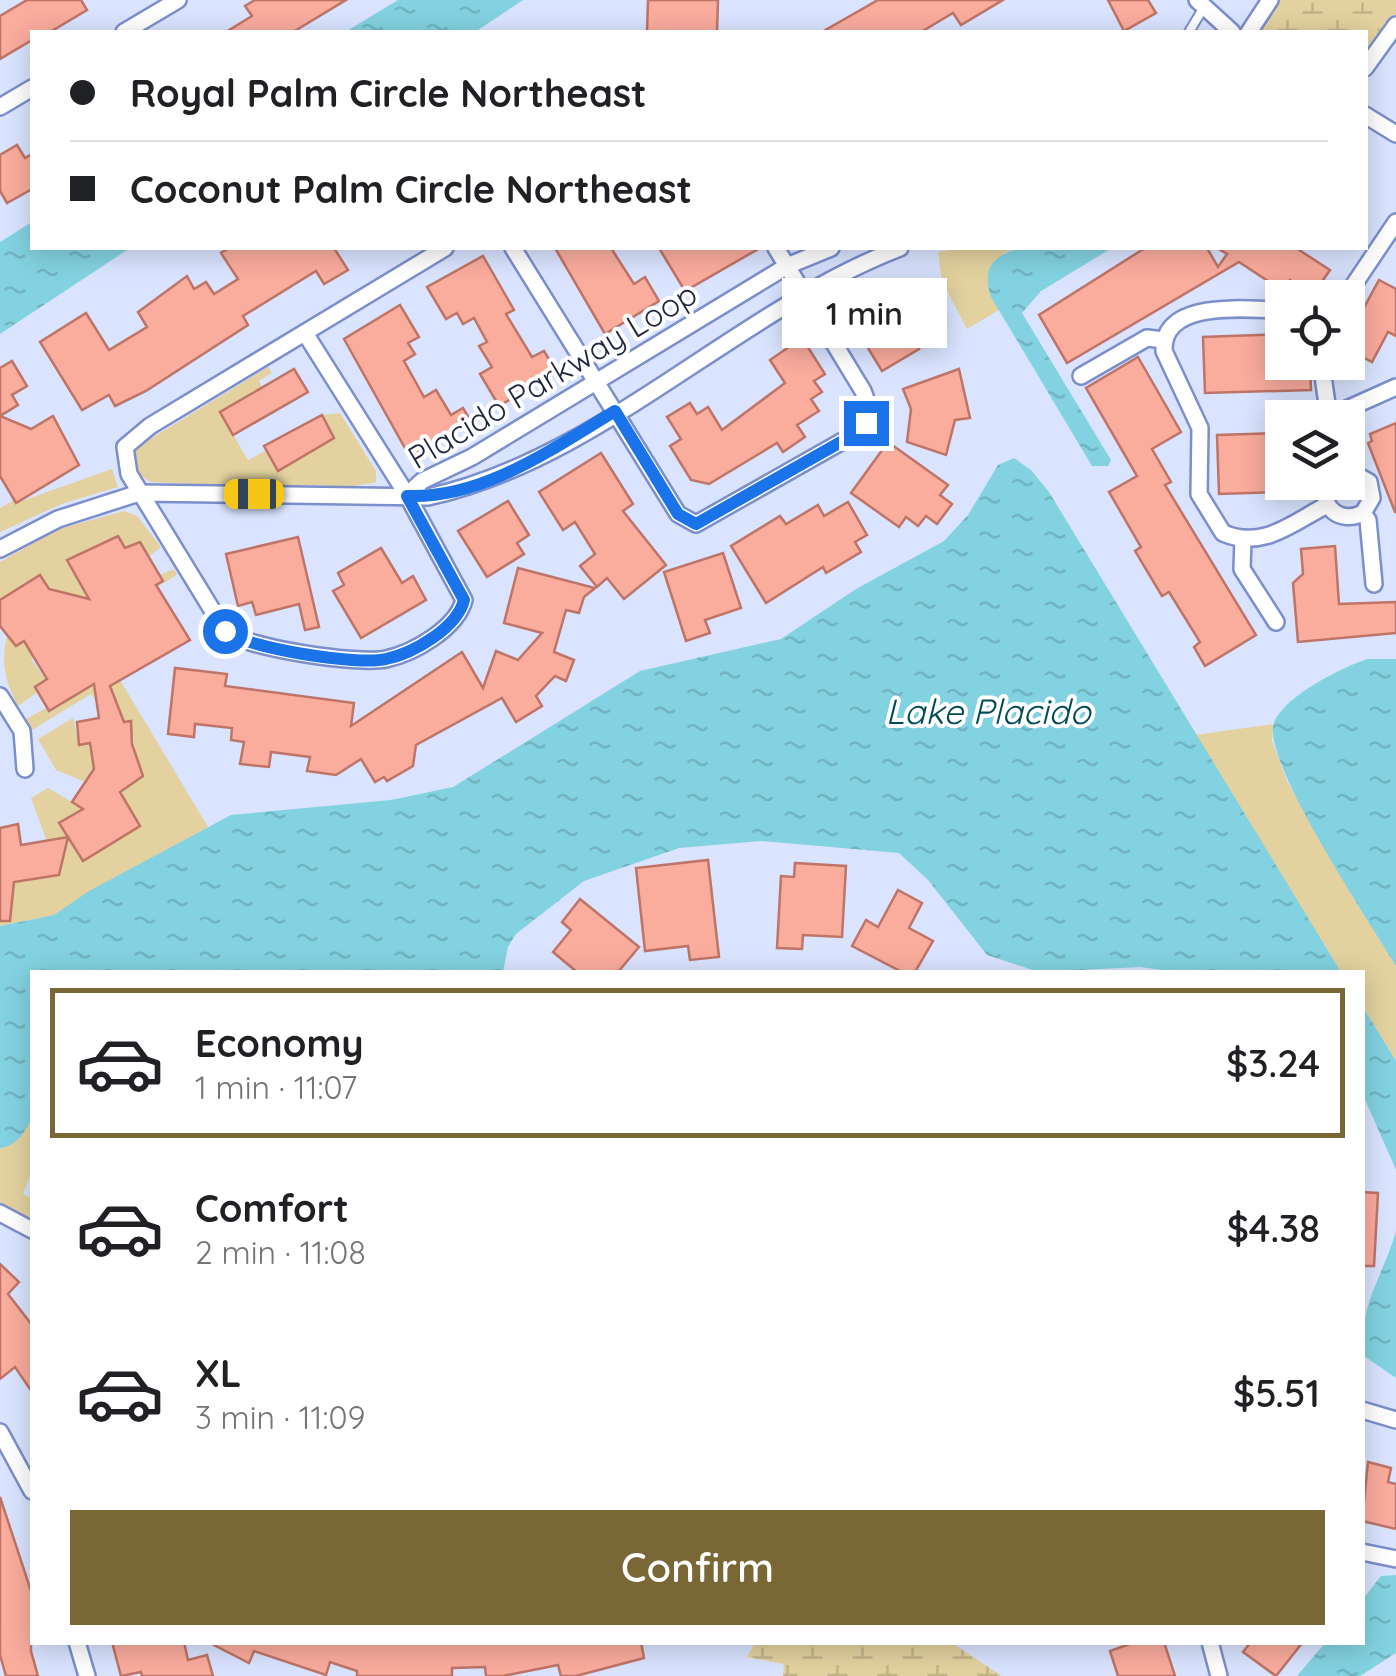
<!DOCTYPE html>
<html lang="en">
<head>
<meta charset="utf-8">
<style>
	body { margin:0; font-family:Quicksand,sans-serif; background:#f6f6f6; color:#202124; height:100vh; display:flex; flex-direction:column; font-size:38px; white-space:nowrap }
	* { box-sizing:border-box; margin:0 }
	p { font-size:32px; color:#757577 }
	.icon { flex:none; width:55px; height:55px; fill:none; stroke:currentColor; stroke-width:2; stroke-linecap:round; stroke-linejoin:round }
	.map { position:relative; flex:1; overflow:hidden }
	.drawer { position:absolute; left:30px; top:970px; width:1335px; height:675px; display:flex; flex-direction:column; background:#fff; border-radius:0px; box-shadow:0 5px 25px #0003 }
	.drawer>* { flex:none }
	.top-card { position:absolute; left:30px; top:30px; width:1338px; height:220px; border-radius:0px; box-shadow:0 5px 25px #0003; display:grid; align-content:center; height:220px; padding:0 40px; background:#fff }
	.fabs { position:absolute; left:1265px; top:280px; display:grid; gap:20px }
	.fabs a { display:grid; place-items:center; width:100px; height:100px; border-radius:0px; background:#fff; box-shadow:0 5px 25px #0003; font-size:50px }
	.end { position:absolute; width:45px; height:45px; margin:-22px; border:12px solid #1a73e8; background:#fff; box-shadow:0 0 0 5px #fff }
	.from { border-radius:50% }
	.bubble { position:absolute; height:70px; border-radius:0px; background:#fff; box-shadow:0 5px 25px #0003; font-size:32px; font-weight:600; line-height:70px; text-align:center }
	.car { position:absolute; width:30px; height:60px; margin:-30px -15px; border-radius:12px; box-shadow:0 0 8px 2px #0007; background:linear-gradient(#f5c518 24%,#345 0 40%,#f5c518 0 76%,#345 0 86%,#f5c518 0) }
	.top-card b { display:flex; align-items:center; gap:35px; height:95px; font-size:38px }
	.top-card b+b { border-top:2px solid #e0e0e0 }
	.top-card i { width:25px; height:25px; background:#202124 }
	ul { padding:18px 0 0; list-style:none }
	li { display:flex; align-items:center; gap:30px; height:150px; margin:0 20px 15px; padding:0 20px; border:5px solid transparent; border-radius:0px }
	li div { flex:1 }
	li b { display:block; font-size:38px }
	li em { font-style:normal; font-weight:600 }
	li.current { border-color:#796836 }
	li>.icon { width:90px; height:90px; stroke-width:1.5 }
	.primary-button { display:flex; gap:20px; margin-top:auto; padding:20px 40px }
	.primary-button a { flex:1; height:115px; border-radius:0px; background:#796836; color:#fff; font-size:40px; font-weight:600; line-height:115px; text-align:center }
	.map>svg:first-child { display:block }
	.green { fill:#e3d29f }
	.wetland { fill:url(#wetland-marsh) }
	.water { fill:url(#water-ripples) }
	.building { fill:#faac9d; stroke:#be7467; stroke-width:2.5 }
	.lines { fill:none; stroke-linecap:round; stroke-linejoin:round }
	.service-casing { stroke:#7c8fcd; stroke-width:12 }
	.minor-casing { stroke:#7c8fcd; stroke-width:20 }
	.service { stroke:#fff; stroke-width:8 }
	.minor { stroke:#fff; stroke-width:15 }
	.route { stroke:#1a73e8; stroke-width:12 }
	.labels { text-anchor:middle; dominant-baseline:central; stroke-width:8; stroke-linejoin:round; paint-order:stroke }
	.street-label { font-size:32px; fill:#1e253e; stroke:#fff }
	.water-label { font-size:35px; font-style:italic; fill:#004b56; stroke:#fff }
</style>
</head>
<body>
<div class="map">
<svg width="1396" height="1676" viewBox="0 0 1396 1676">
	<defs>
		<pattern id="wetland-marsh" width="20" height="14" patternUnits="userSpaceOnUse" patternTransform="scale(2.5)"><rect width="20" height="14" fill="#e3d29f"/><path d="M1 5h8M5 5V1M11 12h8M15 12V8" fill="none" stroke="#c2b48a"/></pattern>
		<pattern id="water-ripples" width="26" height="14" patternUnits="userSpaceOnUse" patternTransform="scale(2.5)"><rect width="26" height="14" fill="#83d2e1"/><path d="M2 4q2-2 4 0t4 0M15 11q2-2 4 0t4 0" fill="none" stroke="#71b4c2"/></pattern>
	</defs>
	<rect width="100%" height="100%" fill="#dae4ff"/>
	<g class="green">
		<polygon points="963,248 1018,248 1004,253 991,297 999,310 967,329 942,281 938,252"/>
		<path d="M268,367L272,373L259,381L262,387L220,412L248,460L267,450L279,470L334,438L322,415L340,413L376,471V482C344,490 336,484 307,485C255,489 203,484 151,482L139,475L131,454L134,449Z"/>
		<polygon points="112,469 118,487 64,503 0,532 0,508 14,500 16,503"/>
		<path d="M124,511L137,516L161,547L150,556L140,542L125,548L118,537L67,560L100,617L162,582L159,575L174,569L177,575L89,628L208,827L54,915L0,926V900L13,896L7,884L59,875L31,798L48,788L72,802L112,800L85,782L56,770L38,739L73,718L79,744L93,742L94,773L137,766L131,722H124L112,693L97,702L91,694L32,730L26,719L61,700L35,657L31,659L49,684L18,706C6,685 0,661 7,637L17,646L51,625L49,589L40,576L0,600V562L58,529Z"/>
		<polygon points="1273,724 1272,741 1287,781 1396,966 1396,1061 1363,1007 1362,972 1341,972 1195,735"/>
		<path d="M32,1118V1171L23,1194L32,1198V1220L0,1204V1148C17,1145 25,1132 32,1118Z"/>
	</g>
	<g class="wetland">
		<polygon points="1270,0 1396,0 1396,25 1365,68 1365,32 1249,32"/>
		<polygon points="755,1643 952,1643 1002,1676 783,1676 784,1664 747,1657"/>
	</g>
	<g class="water">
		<polygon points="398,0 523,0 475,32 345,32"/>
		<polygon points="32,222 32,248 130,248 0,334 0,242"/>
		<path d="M1018,248H1112L1041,291L1022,313L1111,460L1108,466H1092L991,297C982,269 991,258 1018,248Z"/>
		<path d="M1014,458L1031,470L1049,492L1341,972H1176L1140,967L1039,972L987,955L928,880L899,853L761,841L679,848L584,881L516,934L508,947L503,972H32V1118C25,1132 17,1146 0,1148V926L54,915L89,891L231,815L391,800L453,787L640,671L781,639L856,589L944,541L968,515L998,465Z"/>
		<path d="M1367,659H1396V966C1373,927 1260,759 1274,723C1283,697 1341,668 1367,659Z"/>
		<polygon points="1363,1007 1396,1061 1396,1170 1363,1095"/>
		<path d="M1396,1231V1378L1364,1356C1358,1304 1382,1280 1396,1231Z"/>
		<polygon points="1396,1575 1396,1653 1360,1676 1297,1676 1325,1643 1362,1642 1363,1599 1381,1576"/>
	</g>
	<g class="building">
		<polygon points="27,0 81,0 87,10 50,32 32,32 32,40 0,59 0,16"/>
		<polygon points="255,0 346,0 293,32 226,32 252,16 245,6"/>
		<polygon points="648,0 718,0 717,32 647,32"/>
		<polygon points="878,0 1003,0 961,25 953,13 921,32 822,32"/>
		<polygon points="1108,0 1148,0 1156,13 1124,31"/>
		<polygon points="17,145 25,158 32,154 32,189 7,203 0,191 0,155"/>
		<polygon points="229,248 334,248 348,270 324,284 316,271 243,316 248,325 146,391 115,406 109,395 82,410 40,342 86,313 109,350 147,327 138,312 187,276 194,289 206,282 214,294 238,279 221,253"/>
		<polygon points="555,248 611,248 634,284 645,277 659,301 605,334"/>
		<polygon points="659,248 760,248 685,291"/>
		<polygon points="1145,248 1207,248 1218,267 1227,254 1217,248 1296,248 1330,270 1312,296 1290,280 1283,291 1239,262 1067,363 1039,315"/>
		<polygon points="483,256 514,310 506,314 532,357 544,351 557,372 499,406 480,374 492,367 479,346 487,342 474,318 463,324 457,313 446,319 427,287"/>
		<polygon points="909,280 936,323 912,338 919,349 882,371 849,317"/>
		<polygon points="1379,280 1396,289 1396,336 1388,332 1372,362 1348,349 1348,337"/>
		<polygon points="400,305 419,337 408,343 415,354 404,361 424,397 436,390 451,415 463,408 471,421 410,457 344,339"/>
		<polygon points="1282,334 1282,362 1310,362 1311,390 1205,393 1203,337"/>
		<polygon points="802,338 825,374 814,381 822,392 811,399 819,411 797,425 805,437 783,452 777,443 709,484 691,480 670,446 681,439 667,417 690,403 697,414 708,407 722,430 785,383 770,360"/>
		<polygon points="1138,357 1181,432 1152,449 1171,482 1165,485 1256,635 1205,666 1194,647 1200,642 1169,592 1162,596 1135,551 1141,547 1109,492 1137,476 1086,388"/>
		<polygon points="12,361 27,386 12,395 18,405 0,416 0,368"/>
		<polygon points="294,369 308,392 233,435 220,412"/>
		<polygon points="959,369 970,418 955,420 946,455 907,442 911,409 903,389"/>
		<polygon points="322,415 334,438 278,471 264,446"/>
		<polygon points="0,416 31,429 53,416 79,465 16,503 0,476"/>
		<polygon points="1396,423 1396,512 1395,512 1368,443 1372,441 1370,434"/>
		<polygon points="1282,433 1282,492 1219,494 1217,435"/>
		<polygon points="888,442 948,485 940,495 952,504 937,524 926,516 918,526 906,517 899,527 851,493"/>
		<polygon points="601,453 633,504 623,511 666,565 624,599 607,578 597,587 580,566 595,554 575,522 563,530 539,492"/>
		<polygon points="508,501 529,535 517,543 524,554 487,577 458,531"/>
		<polygon points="848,502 867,535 855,542 861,552 826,573 823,567 766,603 731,546 780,516 786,524 818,505 824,516"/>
		<polygon points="118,536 125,548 140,542 163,581 156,585 190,640 110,686 124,722 131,721 132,744 143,776 120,792 140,826 83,861 59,823 83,809 72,802 94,769 90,743 79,745 77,722 99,718 94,684 49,711 35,687 47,679 24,641 16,646 0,626 0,600 40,575 49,589 89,599 67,560"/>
		<polygon points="298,537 319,627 305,630 299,604 256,615 252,602 238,606 226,554"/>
		<polygon points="1335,546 1339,604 1396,602 1396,633 1298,642 1293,583 1303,574 1301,549"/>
		<polygon points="381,548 402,583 413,576 426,600 361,638 333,591 344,585 338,573"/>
		<polygon points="723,553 741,608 705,620 710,633 686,641 664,572"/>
		<polygon points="518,568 595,588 584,597 579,613 566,610 554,652 574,660 566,681 555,676 536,696 542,706 516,722 502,698 416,745 413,766 387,781 384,777 375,782 361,759 336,775 307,771 310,757 271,752 269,767 240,764 244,742 231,740 232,728 195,724 194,737 168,734 175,668 227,674 225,686 354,703 351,726 462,652 483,688 496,651 518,660 542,633 504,623"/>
		<polygon points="18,824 21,845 68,837 59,875 14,882 10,921 0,921 0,828"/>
		<polygon points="708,860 719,957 690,960 688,946 645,951 636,868"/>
		<polygon points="795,863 846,866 842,937 803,935 802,949 777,948 781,876 794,877"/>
		<polygon points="898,890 922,903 909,928 933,941 915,972 902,972 852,946 866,920 878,927"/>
		<polygon points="580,899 639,947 618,972 577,972 553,952 571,930 562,922"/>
		<polygon points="1362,1192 1378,1193 1374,1266 1362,1266"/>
		<polygon points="0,1264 19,1282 8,1294 32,1325 32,1392 15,1367 0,1379"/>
		<polygon points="1368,1462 1391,1468 1388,1482 1396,1484 1396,1529 1362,1521"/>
		<polygon points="0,1497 32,1594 31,1651 38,1676 6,1676 0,1655"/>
		<polygon points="112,1642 184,1642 188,1660 207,1655 213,1676 142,1676 141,1672 121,1676"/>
		<polygon points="208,1642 641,1642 644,1658 576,1676 561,1676 558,1665 503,1676 486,1676 485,1667 452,1668 452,1676 357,1676 357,1671 330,1662 326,1675 254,1651 249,1663"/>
		<polygon points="1135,1642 1164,1642 1175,1676 1118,1676 1110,1651"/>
		<polygon points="1251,1642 1303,1642 1276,1676 1243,1652"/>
	</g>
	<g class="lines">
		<defs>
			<polyline id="service" points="1189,32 1204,7"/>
			<g id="minor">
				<polyline points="1197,0 1232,32"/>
				<polyline points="124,32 178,0"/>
				<polyline points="1249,32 1270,0"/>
				<polyline points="1365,68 1396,25"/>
				<polyline points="0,107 32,88"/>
				<polyline points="1365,115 1396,134"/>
				<path d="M513,248L678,514L696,524L855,434C870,419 871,410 863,391L776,248"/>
				<polyline points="1345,298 1396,222"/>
				<path d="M1282,310C1249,310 1162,298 1164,351L1200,428L1199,494L1223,533C1263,550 1292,523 1327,505"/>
				<path d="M305,333L407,495L464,600C457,628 414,653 386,659C359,665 246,648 225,631L129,474L125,447L150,426L445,248"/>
				<polyline points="1321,362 1329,418"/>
				<polyline points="1081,376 1147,338 1164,340"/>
				<polyline points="1329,417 1396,387"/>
				<path d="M1327,482C1319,508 1340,524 1363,513L1372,498L1369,482L1348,470"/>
				<polyline points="407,495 422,481 472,457 787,266 831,248"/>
				<polyline points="1363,513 1368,520 1374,584"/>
				<polyline points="1243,539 1242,569 1276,622"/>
				<path d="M0,549L58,519L139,493L428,497C599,460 738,310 900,248"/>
				<polyline points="0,696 22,731 25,769"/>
				<polyline points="0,1213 32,1230"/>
				<polyline points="1362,1410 1396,1420"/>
				<polyline points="0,1432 32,1491"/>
				<polyline points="1362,1552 1396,1559"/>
				<polyline points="77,1642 87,1676"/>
				<polyline points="1210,1642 1219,1676"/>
			</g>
		</defs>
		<use href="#service" class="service-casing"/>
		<use href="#minor" class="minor-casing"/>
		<use href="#service" class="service"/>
		<use href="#minor" class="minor"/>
	</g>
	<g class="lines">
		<path class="route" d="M225,631C246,648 359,666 386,659C414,653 457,628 464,600L407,496C483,499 552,449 615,411L678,514L696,524L855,434L866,423"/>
	</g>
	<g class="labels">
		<g class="street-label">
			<text transform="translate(552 375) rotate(-31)">Placido Parkway Loop</text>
		</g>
		<g class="water-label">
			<text x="988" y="711">Lake Placido</text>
		</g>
	</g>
</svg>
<div class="fabs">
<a><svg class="icon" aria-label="locate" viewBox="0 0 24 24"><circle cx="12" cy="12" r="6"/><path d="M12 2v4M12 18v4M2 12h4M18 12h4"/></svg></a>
<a><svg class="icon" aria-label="layers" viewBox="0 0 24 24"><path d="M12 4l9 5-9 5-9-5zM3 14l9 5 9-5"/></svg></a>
</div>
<i class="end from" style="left:225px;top:631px"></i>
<i class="end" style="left:866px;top:423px"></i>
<div class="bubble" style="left:782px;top:278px;width:165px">1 min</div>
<i class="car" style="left:254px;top:494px;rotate:270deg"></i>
<div class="top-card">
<b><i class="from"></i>Royal Palm Circle Northeast</b>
<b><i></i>Coconut Palm Circle Northeast</b>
</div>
<section class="drawer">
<ul>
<li class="current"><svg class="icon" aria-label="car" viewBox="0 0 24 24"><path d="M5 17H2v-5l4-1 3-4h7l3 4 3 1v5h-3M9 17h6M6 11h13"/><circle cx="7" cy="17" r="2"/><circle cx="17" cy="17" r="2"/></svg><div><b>Economy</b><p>1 min · 11:07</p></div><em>$3.24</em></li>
<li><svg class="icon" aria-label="car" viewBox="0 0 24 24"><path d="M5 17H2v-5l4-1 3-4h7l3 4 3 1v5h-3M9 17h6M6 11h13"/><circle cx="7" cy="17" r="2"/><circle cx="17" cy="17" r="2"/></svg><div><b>Comfort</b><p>2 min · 11:08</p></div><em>$4.38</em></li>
<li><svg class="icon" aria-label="car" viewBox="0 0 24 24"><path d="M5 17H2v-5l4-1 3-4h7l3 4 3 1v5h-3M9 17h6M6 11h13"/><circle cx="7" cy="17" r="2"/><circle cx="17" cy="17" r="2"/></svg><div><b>XL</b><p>3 min · 11:09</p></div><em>$5.51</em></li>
</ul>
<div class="primary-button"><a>Confirm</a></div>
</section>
</div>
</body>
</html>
